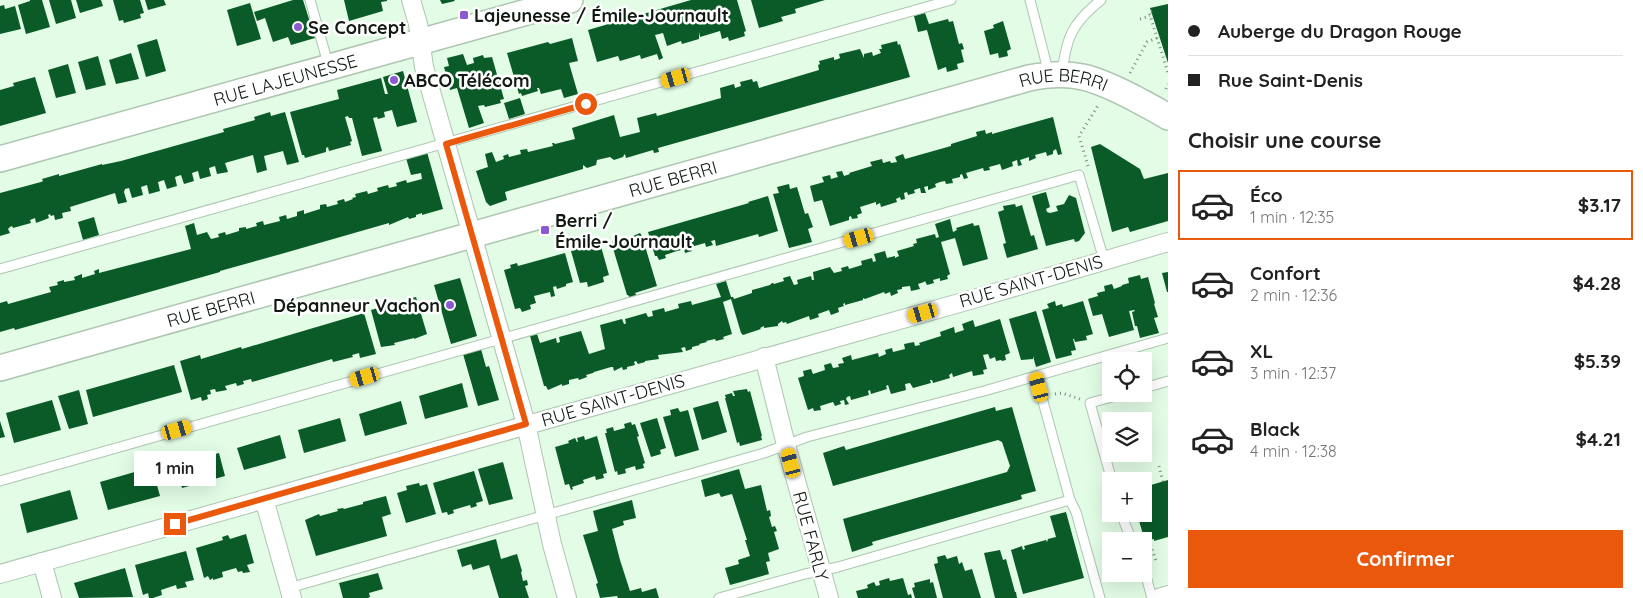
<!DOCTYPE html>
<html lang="fr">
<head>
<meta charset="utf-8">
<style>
	body { margin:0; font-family:Quicksand,sans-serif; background:#f2f2f2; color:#222; height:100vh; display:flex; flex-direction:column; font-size:19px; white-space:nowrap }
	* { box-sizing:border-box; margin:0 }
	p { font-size:16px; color:#767676 }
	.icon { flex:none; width:28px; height:28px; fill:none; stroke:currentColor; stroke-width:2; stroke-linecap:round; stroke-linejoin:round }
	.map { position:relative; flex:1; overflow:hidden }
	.sheet { display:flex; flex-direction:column; background:#fff; width:475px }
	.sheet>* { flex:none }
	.banner { display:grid; align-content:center; height:110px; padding:0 20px; background:#fff }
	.buttons { position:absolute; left:1102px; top:352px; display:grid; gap:10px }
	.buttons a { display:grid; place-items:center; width:50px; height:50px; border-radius:0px; background:#fff; box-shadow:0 5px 20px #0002; font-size:25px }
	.end { position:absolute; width:22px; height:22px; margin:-11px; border:6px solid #ea580c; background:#fff; box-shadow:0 0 0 2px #fff }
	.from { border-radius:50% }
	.bubble { position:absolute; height:35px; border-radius:0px; background:#fff; box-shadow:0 5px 20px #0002; font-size:16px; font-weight:800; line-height:35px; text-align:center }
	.car { position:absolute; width:15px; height:30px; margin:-15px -8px; border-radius:6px; box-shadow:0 0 4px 1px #0007; background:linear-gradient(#f5c518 24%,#345 0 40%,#f5c518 0 76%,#345 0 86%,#f5c518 0) }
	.banner b { display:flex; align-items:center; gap:18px; height:48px; font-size:19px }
	.banner b+b { border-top:1px solid #e0e0e0 }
	.banner i { width:12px; height:12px; background:#222 }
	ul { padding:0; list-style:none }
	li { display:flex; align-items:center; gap:15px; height:70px; margin:0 10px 8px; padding:0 10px; border:2px solid transparent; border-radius:0px }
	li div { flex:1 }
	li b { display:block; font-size:19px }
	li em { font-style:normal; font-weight:800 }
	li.on { border-color:#ea580c }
	li>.icon { width:45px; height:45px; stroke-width:1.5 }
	h2 { padding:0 20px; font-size:22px; line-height:60px }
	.cta { display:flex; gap:10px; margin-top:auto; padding:10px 20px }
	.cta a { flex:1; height:58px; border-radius:0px; background:#ea580c; color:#fff; font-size:20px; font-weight:800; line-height:58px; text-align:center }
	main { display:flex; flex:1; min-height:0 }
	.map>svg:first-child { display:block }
	.building { fill:#0a5b28 }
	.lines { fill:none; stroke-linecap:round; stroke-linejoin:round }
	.lane-casing { stroke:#adc5b1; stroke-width:11 }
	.street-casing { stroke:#adc5b1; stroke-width:20 }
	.secondary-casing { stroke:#adc5b1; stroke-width:28 }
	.path { stroke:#7a8c7d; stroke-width:3; stroke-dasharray:1 4; stroke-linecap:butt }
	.lane { stroke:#fff; stroke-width:9 }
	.street { stroke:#fff; stroke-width:18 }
	.secondary { stroke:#fff; stroke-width:25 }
	.route { stroke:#ea580c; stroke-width:6 }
	.poi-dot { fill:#8b5ad3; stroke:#fff; stroke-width:2 }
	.labels { text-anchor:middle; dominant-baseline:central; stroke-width:5; stroke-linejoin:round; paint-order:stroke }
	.poi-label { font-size:18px; font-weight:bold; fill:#101912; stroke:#fff; text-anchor:start }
	.street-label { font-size:18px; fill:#101912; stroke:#fff }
</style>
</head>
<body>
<main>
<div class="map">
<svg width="1168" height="598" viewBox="0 0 1168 598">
	<rect width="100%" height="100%" fill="#e2fce6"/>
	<g class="building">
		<polygon points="30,0 42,0 50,27 26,34 18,5 30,1"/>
		<polygon points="49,0 71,0 76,18 56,24"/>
		<polygon points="76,0 101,0 103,6 80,13"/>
		<polygon points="113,0 140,0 144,13 140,14 141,18 124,23 123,20 119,21"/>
		<polygon points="145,0 164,0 166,5 148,10"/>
		<polygon points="293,0 303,0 315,38 291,45 288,37 273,42 265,18 257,21 254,12"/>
		<polygon points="344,0 387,0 387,1 381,2 383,11 349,21"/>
		<polygon points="440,0 454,0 455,1 442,4"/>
		<polygon points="691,0 737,0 746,31 744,32 745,36 729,41 728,37 722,39 720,31 700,37 699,32 699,39 682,44 681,41 667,46 663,33 655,35 663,58 659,60 657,54 641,59 640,55 620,61 618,56 597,62 588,30"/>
		<polygon points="751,0 825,0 795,9 796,13 781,17 783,21 759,28"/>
		<polygon points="250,3 261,39 237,46 227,10"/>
		<polygon points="1168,4 1168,63 1150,8"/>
		<polygon points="4,5 5,9 15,6 21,29 0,34 0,6"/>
		<polygon points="925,13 929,24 948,19 949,22 953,21 959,44 962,43 964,49 961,50 964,62 957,64 958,69 947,72 946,67 938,70 927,30 918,32 914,16"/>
		<polygon points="1003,21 1011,49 1007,51 1008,56 999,58 998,53 990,55 984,31 994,28 993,25"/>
		<polygon points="572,38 578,61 569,63 578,94 564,98 561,89 541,94 539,88 537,88 538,91 522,96 521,93 519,94 507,53 548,42 550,44"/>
		<polygon points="157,39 166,71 146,77 137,45"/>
		<polygon points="897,41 898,45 900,44 910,77 658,148 659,152 654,153 653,150 626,158 625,154 624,155 623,157 614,160 610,157 597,160 596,165 587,168 583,165 583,169 505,192 507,200 490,206 486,202 476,171 488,167 485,154 492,152 496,162 504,159 503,156 508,154 509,157 521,154 520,150 527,149 528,152 553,146 552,143 554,143 555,144 575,139 572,128 614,115 620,137 640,132 637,118 656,113 657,116 721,98 720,88 734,84 735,88 741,86 740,82 752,79 753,82 757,81 759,88 819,70 818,65 820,64 819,61 834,57 834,60 838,59 840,58 839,54 860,49 864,58 864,54 872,52 873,56 881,53 879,49 882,49 881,45"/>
		<polygon points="131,53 139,79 116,84 109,60"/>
		<polygon points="463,54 467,65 474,63 473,58 483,55 484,58 492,57 504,99 500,100 501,103 485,107 484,105 478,106 484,123 469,128 457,88 450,90 444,67 449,66 447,58"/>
		<polygon points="98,56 106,85 86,90 78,62"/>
		<polygon points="68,64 76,93 56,98 48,70"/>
		<polygon points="403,71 417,122 397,127 392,110 384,112 385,117 378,119 377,117 373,118 382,151 362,156 352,118 349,118 348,116 345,117 352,141 350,142 351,145 329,151 328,147 326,148 326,152 305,158 304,155 302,155 290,112 339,99 337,90 381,78 385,94 388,94 383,77"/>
		<polygon points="35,77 46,113 0,126 0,90 14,86 13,83"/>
		<polygon points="520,98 525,114 509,119 504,103"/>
		<polygon points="270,112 271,116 285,112 299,162 287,165 283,151 264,156 267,170 257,173 253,155 225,163 228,172 217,174 215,166 209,168 211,176 200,179 198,171 192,173 194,181 184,184 181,175 175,177 177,186 167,189 164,180 158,182 160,191 149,194 147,185 141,187 143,195 132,198 129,188 125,189 124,192 127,202 118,204 115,193 70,207 71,211 62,213 63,218 55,220 54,215 51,216 50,214 48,215 49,218 36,223 35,218 30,220 31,223 13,228 12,226 10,227 8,229 10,233 0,236 0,193 41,182 43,181 42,179 59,174 59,176 102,164 102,165 121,161 224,132 223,129 255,120 254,117"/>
		<polygon points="1053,117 1062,154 1058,155 1056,149 1053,151 1053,154 1047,156 1046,152 1035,155 1036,158 1029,161 1029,157 1020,160 1022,165 1018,166 1017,160 1012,162 1013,166 1002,170 1000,164 989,167 990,170 984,171 983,168 966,173 968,178 964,179 962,174 960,175 960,177 952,179 953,183 946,184 945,181 940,182 935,184 936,187 928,190 928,186 924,187 926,193 921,193 920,188 914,190 915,193 908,195 907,192 904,193 905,199 901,200 900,197 896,199 897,202 881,207 880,203 876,205 876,202 860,207 862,213 857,215 858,218 852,219 851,216 849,217 849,220 830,226 822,200 814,202 810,186 824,182 822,177 830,175 831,179 838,177 836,172 842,171 844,176 850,174 849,173 872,166 870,162 882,159 883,163 890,161 891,163 897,162 895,157 903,154 905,159 951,146 951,144 977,136 976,132 985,130 986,134 992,132 992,134"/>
		<polygon points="1100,144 1140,169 1144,179 1168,173 1168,221 1130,232 1128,227 1112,232 1091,147"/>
		<polygon points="427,152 443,209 422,215 422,213 416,215 416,217 409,219 408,217 389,225 389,223 281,254 220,271 220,272 15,330 14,328 0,332 0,303 7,301 8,304 51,292 49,287 58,285 57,282 64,280 64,282 75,280 74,277 82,274 82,278 95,274 94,271 99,269 99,273 191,249 185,226 194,223 197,235 207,232 211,239 219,237 218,234 225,232 226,235 239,231 239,228 246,227 246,229 257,226 256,223 263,221 264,225 280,221 279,217 286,215 287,219 297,216 297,212 304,210 304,214 320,209 320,205 326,204 327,207 338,204 337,201 344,199 345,202 353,199 352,198 356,197 355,194 367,191 368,194 378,191 377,188 388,185 389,188 397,186 396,183 406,180 407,183 422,179 421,173 411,175 406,158"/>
		<polygon points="789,184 790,189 797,187 805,214 808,213 813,227 808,229 812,242 789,248 773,194 779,193 777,187"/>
		<polygon points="1046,192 1050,207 1046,209 1047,212 1050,213 1058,211 1056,206 1064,204 1069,195 1076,198 1085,233 1079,241 1075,242 1074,239 1046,246 1032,196"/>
		<polygon points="768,196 778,231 759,237 758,234 716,246 715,240 711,241 713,245 706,247 705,243 691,247 692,251 685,253 684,249 674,252 665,255 666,258 659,260 657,256 655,256 648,232 749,203 748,202"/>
		<polygon points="1015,204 1016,207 1022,205 1031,236 1034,235 1038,249 1007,258 1003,244 1006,243 998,212 1004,210 1003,206"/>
		<polygon points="94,217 99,235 83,240 78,222"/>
		<polygon points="950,219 953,232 957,230 956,228 973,223 974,226 979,225 988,259 963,266 955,238 941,242 950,274 947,276 948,279 940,281 940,278 933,280 934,283 927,285 925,281 924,282 918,284 920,289 911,291 910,286 902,287 902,289 897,290 898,293 891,296 890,292 885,294 884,292 865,299 863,298 863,300 845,305 845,303 843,304 844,306 838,308 839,312 831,315 829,310 818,314 819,317 810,320 809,316 787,324 786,322 783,323 782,321 778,324 778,326 764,328 764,326 760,328 761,329 743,335 741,333 731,299 723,302 732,334 723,337 724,339 716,341 715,339 706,341 707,342 699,344 700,345 692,347 692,349 686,351 685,347 681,348 683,352 658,355 659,359 645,361 645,362 638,364 636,361 634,362 635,365 627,367 627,369 623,370 622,367 614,371 613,367 611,367 594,372 593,373 586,375 587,377 579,380 578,378 569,380 569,384 562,386 562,384 548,390 546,386 544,386 530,336 537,334 540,343 556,338 557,343 560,342 559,337 581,331 589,354 605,349 600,325 622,319 624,324 625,324 626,323 625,319 646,313 648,317 653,316 652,311 664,308 665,312 679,308 678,304 691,301 692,305 721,297 716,284 726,281 731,297 733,297 734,299 752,293 752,290 770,285 772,283 773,283 774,284 784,281 783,278 790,276 794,285 798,284 797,280 811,276 812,280 814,280 813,272 830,267 834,273 842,271 841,268 848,266 849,269 862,265 861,261 872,258 873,262 876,261 874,254 885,251 887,258 895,256 895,258 899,256 897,251 914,246 913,244 917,243 916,239 935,234 936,238 939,237 935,224"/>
		<polygon points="640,233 642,236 657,286 635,293 637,296 630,298 628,295 627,295 612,245 613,245 612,241 632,237 633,239 633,236"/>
		<polygon points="594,241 595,245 600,243 609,275 603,277 604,282 588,287 587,282 580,283 571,251 575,250 574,247"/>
		<polygon points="565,253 573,282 566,284 566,286 557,289 556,286 553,287 555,296 551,297 550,292 534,296 536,303 530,305 531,309 522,312 520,308 515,309 504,270 511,268 510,265 517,263 518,266"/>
		<polygon points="1168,272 1168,292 1167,292 1162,273"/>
		<polygon points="1140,275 1141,279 1148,277 1155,303 1154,304 1158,317 1154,318 1159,333 1140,338 1137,326 1135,326 1132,312 1135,311 1134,310 1129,311 1134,330 1109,337 1102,314 1093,316 1088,299 1098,296 1097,293 1105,291 1104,286 1112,284 1114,289 1122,286 1122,285 1129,283 1128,278"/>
		<polygon points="460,278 477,336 451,344 434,285"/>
		<polygon points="416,297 427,334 414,339 414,338 394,343 395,345 381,347 371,310"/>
		<polygon points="1055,301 1056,306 1062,304 1063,307 1083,301 1093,334 1086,336 1087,340 1075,342 1074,339 1073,339 1076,350 1071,351 1072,355 1056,359 1042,310 1049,308 1047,304"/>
		<polygon points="1036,311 1051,362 1036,367 1033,356 1033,359 1021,360 1009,319"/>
		<polygon points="364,313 376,354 360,358 359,353 352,355 353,357 333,362 332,359 252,382 251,379 243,381 244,384 237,386 236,383 225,386 227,390 216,392 215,389 210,390 211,394 207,395 208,399 202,401 201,397 191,400 180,361 200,355 201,359 241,347 242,349"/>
		<polygon points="1000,319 1010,353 1005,355 1006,360 1002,361 1001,360 996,361 995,357 990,359 988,354 983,355 987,369 983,370 984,374 973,376 972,371 953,377 952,373 949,375 950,378 933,383 932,380 930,380 931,383 913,388 910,383 905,384 906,390 891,394 888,385 886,386 887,389 871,394 870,390 868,391 869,395 851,400 850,396 847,397 846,399 849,404 845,405 844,400 840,401 841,404 835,406 833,402 820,406 821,410 814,411 813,408 808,410 798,378 804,376 803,371 811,369 813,374 825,370 824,365 831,363 833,368 839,367 838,364 844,363 842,358 851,355 852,360 878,353 879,357 886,354 885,350 892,348 893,352 905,349 904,344 914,342 915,346 920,345 919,343 941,336 940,332 954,327 955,333 964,330 962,324 973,320 975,327"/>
		<polygon points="481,349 486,367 489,366 499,400 478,406 463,354"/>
		<polygon points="174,365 182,392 93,417 86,390"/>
		<polygon points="462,383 468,407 425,419 419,396"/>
		<polygon points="747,389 748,392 750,391 762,436 761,436 762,440 740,446 739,442 737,443 725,398 726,398 725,395 732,393 733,396 735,396 733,391"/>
		<polygon points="79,390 88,424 69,429 58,396"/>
		<polygon points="52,400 61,430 14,443 6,413"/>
		<polygon points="401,401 407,424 365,436 359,414"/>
		<polygon points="718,401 727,432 702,440 693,408"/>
		<polygon points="995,407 996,411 1012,407 1036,491 1021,495 1022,499 872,542 873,545 852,552 843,519 1007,472 1010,466 1002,442 998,440 833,486 823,453 844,446 846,450"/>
		<polygon points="678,408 680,412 688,410 699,450 675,457 663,417 671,415 670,410"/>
		<polygon points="340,418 346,441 304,453 298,430"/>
		<polygon points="657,418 666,448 660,450 661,454 651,457 640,423"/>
		<polygon points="0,421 5,437 0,438"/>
		<polygon points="631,422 632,425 635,424 639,436 637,437 645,463 643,464 644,468 636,470 635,466 625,469 626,473 618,475 617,471 615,472 605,433 607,433 606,429 613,427 614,431 625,428 624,424"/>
		<polygon points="280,435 286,458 244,470 237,448"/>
		<polygon points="584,436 585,440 597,436 607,473 603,474 604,478 596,480 595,476 583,480 584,483 572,487 573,489 571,490 569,484 565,485 555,447 569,443 568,441 575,438 577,442 578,442 577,438"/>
		<polygon points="219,453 225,476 182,488 176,465"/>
		<polygon points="503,462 513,499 489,505 478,469"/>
		<polygon points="152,467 160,496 108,510 100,482"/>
		<polygon points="739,469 745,489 761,485 767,511 770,510 771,516 769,517 772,527 775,526 777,531 774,532 779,549 768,553 770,561 766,562 769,574 730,585 725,568 739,564 738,560 750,556 745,540 747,540 732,494 721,497 719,493 705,497 701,480"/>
		<polygon points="474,471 483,501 476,503 477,506 471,508 470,505 453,510 454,513 448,515 447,512 442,513 433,483"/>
		<polygon points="1168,480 1168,537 1154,541 1154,539 1145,541 1137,514 1144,514 1145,508 1144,487"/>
		<polygon points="419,483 420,486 427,484 436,514 406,523 397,493 407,490 406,486"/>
		<polygon points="70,490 78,519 27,533 20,504"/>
		<polygon points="386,496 391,514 382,517 387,536 316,556 305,520 319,514 320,516 338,511 337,509 343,508 344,509 363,504 363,502"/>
		<polygon points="632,500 636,518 623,521 624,525 612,529 620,560 630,591 641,588 642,592 656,588 659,598 618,598 617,596 600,598 596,584 598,583 583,535 598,531 593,511"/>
		<polygon points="1066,512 1084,578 1023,594 1011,550 1022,546 1023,550 1025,549 1024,546 1046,540 1047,542 1048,539 1056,537 1050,516"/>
		<polygon points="246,534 254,563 247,565 250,572 243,573 242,571 238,572 236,568 222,572 223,577 213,580 213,578 210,580 208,576 204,578 196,548 223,540 222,537 228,535 230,539"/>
		<polygon points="496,539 501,559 517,554 522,571 521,572 523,581 527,580 528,585 525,586 529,598 499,598 489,565 473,570 471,564 462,567 457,550"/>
		<polygon points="1000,550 1003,560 1006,559 1015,592 1016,592 1017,598 995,598 984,553"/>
		<polygon points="186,551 194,580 185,582 187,587 177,589 176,585 161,590 162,595 153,598 149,598 148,593 143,595 135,565"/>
		<polygon points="945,555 947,559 957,556 959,564 962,562 965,571 972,569 981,598 943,598 934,564 938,563 937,557"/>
		<polygon points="125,568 133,597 79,598 74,583"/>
		<polygon points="378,573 383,589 369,593 370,597 368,598 343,598 339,583"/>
		<polygon points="889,578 890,581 903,578 908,595 911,594 912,598 858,598 856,591 868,588 867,585 874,582 876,586 880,585 879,581"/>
		<polygon points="930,579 930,583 933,582 937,598 915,598 912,588 915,587 914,583"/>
	</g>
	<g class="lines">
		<defs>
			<g id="lane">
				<polyline points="310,0 329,67"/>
				<polyline points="1030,0 1049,74"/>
				<path d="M1062,74C1066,38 1072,23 1101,0"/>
				<polyline points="0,269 951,0"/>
				<polyline points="1144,388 1168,381"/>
				<polyline points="0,481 1079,175 1104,260"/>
				<polyline points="1112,481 1090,403 1123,394"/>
				<polyline points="1070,500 1076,512 1100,598"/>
				<polyline points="1121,514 1132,541"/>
				<polyline points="1144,569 1152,598"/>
				<polyline points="289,588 764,453 807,437 984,391 1168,338"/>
				<polyline points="719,598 805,574 838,567 1070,500 1036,376"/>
			</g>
			<g id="street">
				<polyline points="411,0 418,24 424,67 526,424 552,544 567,598"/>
				<polyline points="764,357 786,445 829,598"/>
				<polyline points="264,499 292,598"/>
				<polyline points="42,562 52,598"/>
				<polyline points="0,574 977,298 1168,242"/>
				<polyline points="1158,598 1168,595"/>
			</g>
			<g id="secondary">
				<path id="s1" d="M0,159L570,0"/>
				<path id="s2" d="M0,368L1029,78C1073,69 1095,78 1134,98C1145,104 1157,110 1168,117"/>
			</g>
		</defs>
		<use href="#lane" class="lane-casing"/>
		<use href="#street" class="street-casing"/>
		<use href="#secondary" class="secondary-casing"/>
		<g class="path">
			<polyline points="1152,11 1149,12 1168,73"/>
			<polyline points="1140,19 1150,16"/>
			<polyline points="1130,73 1147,42 1157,38"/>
			<polyline points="1166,89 1168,84"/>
			<polyline points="1088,166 1079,136 1099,104"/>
			<polyline points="1055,394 1062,393 1080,399"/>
			<polyline points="1159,466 1163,482"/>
			<polyline points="1149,540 1156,561"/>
		</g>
		<use href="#lane" class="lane"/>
		<use href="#street" class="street"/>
		<use href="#secondary" class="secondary"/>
	</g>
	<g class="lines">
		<polyline class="route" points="175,524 526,424 446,144 586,104"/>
	</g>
	<g class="poi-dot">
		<rect x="459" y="10" width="10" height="10" rx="2.5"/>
		<circle cx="298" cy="27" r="5"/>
		<circle cx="394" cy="80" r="5"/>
		<rect x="540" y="225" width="10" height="10" rx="2.5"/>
		<circle cx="450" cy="305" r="5"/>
	</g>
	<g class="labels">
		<g class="poi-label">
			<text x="474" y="15">Lajeunesse / Émile-Journault</text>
			<text x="308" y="27">Se Concept</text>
			<text x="404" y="80">ABCO Télécom</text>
			<text x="555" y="220">Berri /<tspan x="555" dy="21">Émile-Journault</tspan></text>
			<text x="440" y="305" text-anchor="end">Dépanneur Vachon</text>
		</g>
		<g class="street-label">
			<text stroke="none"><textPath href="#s1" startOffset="296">RUE LAJEUNESSE</textPath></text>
			<text stroke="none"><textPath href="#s2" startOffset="1104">RUE BERRI</textPath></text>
			<text stroke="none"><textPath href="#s2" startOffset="699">RUE BERRI</textPath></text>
			<text transform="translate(1031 281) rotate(-16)">RUE SAINT-DENIS</text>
			<text stroke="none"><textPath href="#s2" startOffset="219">RUE BERRI</textPath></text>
			<text transform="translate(613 400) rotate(-16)">RUE SAINT-DENIS</text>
			<text transform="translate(811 536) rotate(75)">RUE FARLY</text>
		</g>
	</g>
</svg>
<div class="buttons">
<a><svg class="icon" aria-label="locate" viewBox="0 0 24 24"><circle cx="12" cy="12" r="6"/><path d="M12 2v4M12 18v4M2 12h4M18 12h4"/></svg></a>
<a><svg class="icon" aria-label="layers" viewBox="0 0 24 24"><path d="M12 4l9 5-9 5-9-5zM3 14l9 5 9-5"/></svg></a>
<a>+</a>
<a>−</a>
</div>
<i class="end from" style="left:586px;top:104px"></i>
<i class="end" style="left:175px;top:524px"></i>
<div class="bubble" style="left:134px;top:451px;width:82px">1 min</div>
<i class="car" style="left:676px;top:78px;rotate:254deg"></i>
<i class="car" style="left:859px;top:238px;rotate:254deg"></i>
<i class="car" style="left:923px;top:313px;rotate:254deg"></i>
<i class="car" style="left:365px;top:377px;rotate:254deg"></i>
<i class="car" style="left:1039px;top:387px;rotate:345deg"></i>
<i class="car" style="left:177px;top:430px;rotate:74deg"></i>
<i class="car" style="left:791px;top:463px;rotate:345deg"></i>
</div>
<section class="sheet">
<div class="banner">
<b><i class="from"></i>Auberge du Dragon Rouge</b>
<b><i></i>Rue Saint-Denis</b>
</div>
<h2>Choisir une course</h2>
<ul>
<li class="on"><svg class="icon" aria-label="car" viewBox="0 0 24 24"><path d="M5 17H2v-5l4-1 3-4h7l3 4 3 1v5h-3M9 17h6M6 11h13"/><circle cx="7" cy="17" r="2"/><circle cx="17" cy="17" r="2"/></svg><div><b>Éco</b><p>1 min · 12:35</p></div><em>$3.17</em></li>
<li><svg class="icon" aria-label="car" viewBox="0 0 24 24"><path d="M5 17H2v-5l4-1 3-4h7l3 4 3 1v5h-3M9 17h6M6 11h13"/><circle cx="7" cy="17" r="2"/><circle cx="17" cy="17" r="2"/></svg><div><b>Confort</b><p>2 min · 12:36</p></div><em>$4.28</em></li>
<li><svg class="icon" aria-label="car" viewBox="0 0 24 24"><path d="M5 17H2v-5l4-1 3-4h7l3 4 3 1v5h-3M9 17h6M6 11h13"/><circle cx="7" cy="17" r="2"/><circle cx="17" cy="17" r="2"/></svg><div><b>XL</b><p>3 min · 12:37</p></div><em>$5.39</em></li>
<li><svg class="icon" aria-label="car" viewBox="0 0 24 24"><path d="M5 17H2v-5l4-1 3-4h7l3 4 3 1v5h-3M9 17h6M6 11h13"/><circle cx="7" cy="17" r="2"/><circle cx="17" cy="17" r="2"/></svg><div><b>Black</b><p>4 min · 12:38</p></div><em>$4.21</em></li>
</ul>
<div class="cta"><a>Confirmer</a></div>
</section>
</main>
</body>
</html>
